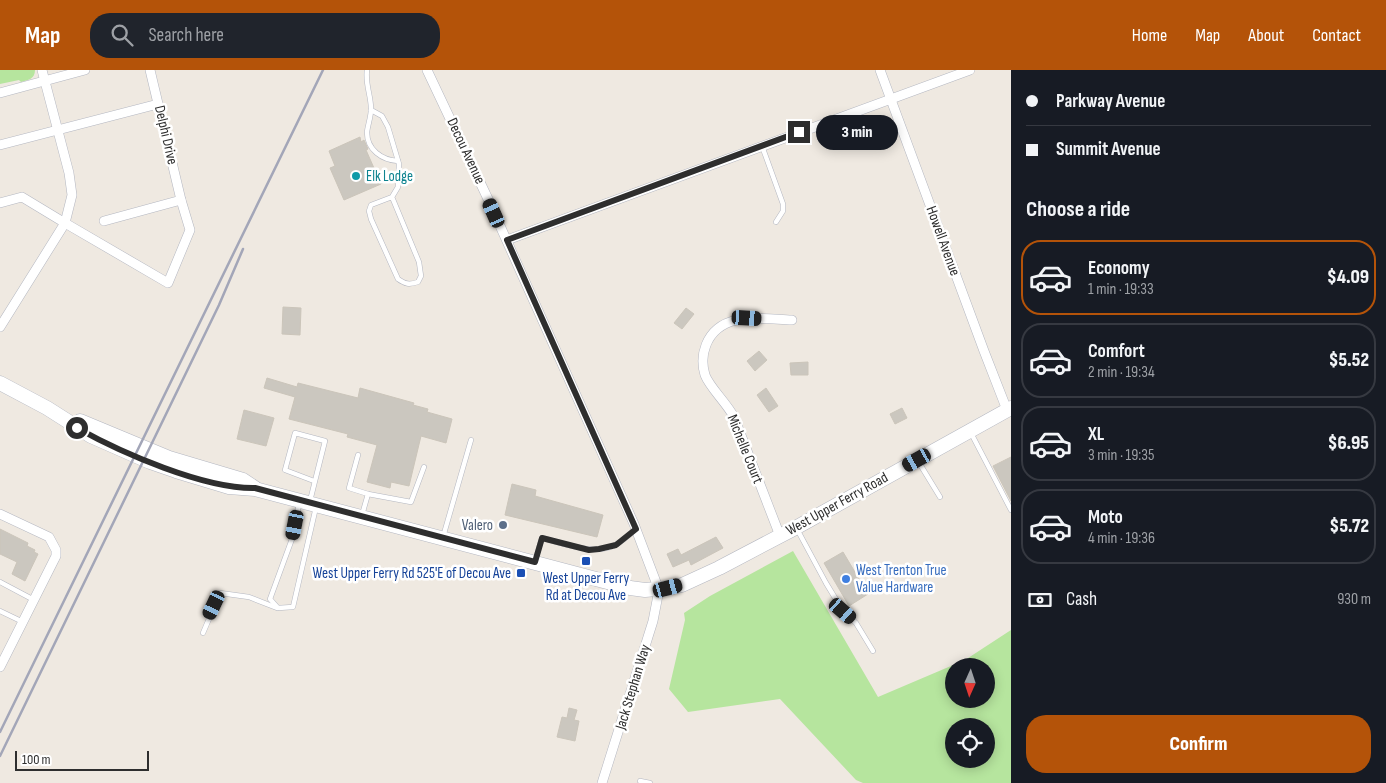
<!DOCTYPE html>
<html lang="en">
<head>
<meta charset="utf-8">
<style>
	body { margin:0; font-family:"Sofia Sans Condensed",sans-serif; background:#20242c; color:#f1f3f6; height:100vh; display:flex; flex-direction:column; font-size:19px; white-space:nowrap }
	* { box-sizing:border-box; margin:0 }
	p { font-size:16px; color:#9ea1a6 }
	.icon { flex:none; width:28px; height:28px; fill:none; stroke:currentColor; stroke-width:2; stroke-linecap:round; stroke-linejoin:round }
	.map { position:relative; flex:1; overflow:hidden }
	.side { display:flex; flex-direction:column; background:#171b24; width:375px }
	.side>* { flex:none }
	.guide { display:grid; align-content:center; height:110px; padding:0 15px; background:#171b24 }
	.needle { width:32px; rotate:183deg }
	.controls { position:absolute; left:945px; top:588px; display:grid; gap:10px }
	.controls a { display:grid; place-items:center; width:50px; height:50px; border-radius:50%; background:#171b24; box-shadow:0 2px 12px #0003; font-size:25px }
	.scale { position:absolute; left:15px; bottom:12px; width:134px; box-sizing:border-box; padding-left:5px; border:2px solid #2e2e2e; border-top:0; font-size:14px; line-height:18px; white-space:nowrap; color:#2e2e2e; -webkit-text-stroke:4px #fff; paint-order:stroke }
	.end { position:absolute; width:22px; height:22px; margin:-11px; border:6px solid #2e2e2e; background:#fff; box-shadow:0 0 0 2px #fff }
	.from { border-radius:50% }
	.bubble { position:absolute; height:35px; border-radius:18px; background:#171b24; box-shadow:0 2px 12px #0003; font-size:16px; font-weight:800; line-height:35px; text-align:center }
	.car { position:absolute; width:15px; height:30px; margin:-15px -8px; border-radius:6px; box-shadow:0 0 4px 1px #0007; background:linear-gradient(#222 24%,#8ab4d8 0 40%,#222 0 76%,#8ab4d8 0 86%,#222 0) }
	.guide b { display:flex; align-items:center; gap:18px; height:48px; font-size:19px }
	.guide b+b { border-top:1px solid #363941 }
	.guide i { width:12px; height:12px; background:#f1f3f6 }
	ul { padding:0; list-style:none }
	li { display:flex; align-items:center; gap:15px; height:75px; margin:0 10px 8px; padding:0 5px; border:2px solid #363941; border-radius:20px }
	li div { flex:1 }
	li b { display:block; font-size:19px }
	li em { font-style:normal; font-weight:800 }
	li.current { border-color:#b45309 }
	li>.icon { width:45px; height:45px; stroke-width:1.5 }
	h2 { padding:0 15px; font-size:22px; line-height:60px }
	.pay { display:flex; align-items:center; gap:12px; height:55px; padding:0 15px; font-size:19px }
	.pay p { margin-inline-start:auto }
	.button { display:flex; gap:10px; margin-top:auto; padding:10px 15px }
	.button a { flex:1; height:58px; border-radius:20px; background:#b45309; color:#fff; font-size:20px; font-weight:800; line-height:58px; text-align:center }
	header { display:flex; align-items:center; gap:30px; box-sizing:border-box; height:70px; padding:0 25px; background:#b45309; color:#fff }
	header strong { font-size:24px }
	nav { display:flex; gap:28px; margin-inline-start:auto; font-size:18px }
	.search { width:350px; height:45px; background:#20242c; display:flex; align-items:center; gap:12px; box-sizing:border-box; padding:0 18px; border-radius:20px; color:#9ea1a6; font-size:19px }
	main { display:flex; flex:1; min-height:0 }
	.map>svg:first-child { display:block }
	.green { fill:#b6e59e; fill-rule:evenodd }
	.building { fill:#cbc7bf; stroke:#cbc5ba }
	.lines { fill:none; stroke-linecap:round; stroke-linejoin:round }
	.service-casing { stroke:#b4b7c1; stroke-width:5.5 }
	.minor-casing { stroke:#b4b7c1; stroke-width:10 }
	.secondary-casing { stroke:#b4b7c1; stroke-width:15 }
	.service { stroke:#fff; stroke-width:4.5 }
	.minor { stroke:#fff; stroke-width:9 }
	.secondary { stroke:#fff; stroke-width:14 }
	.rail { stroke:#a3a6b8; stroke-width:2.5 }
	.route { stroke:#2e2e2e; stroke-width:6 }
	.culture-dot { fill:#0f9aa8; stroke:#fff; stroke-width:2 }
	.service-dot { fill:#5c6f8a; stroke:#fff; stroke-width:2 }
	.transit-dot { fill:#1a4fb4; stroke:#fff; stroke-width:2 }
	.shop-dot { fill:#3f7fe0; stroke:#fff; stroke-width:2 }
	.labels { text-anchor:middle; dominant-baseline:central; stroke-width:5; stroke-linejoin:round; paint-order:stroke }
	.street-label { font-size:15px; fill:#2e2e2e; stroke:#fff }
	.culture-label { font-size:15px; fill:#0d838f; stroke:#fff; text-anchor:start }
	.service-label { font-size:15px; fill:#4e5e75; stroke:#fff; text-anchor:end }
	.shop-label { font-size:15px; fill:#366cbe; stroke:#fff; text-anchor:start }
	.transit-label { font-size:15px; fill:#164399; stroke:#fff; text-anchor:end }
</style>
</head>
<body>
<header>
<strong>Map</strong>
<div class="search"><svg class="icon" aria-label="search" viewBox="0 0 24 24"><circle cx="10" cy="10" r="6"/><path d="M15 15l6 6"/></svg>Search here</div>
<nav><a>Home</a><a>Map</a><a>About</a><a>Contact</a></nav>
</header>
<main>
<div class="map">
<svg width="1011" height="713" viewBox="0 0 1011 713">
	<rect width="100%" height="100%" fill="#efe9e1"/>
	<g class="green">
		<path d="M0,0H35C35,9 28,10 21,12L19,10L0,14Z"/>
		<path d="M793,481L878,627L965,590L1011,560V713H863L856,710L780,629L688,642L669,619L685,550L684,543L710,526ZM986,596V629H954V596ZM986,656V689H954V656Z"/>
	</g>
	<g class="building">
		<polygon points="360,67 361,72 364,70 368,79 366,80 381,114 344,130 330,98 335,96 329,81"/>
		<polygon points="283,237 301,238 300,265 282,264"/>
		<polygon points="686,238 694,244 682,259 674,253"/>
		<polygon points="759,281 767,290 755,301 747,291"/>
		<polygon points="808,292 808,305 791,305 790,293"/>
		<polygon points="267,308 297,317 298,313 358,328 360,318 414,333 413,335 428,339 427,342 452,349 446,373 421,366 409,416 391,412 390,418 367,412 377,375 347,367 348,364 289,349 295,327 264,318"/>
		<polygon points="766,318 778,336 769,342 757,325"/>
		<polygon points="902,338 907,348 895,354 890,344"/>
		<polygon points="244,340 274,348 266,376 237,369"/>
		<polygon points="1011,387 1011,431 993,396"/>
		<polygon points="512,414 536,420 535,426 603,445 597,467 505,445"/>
		<polygon points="0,459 28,473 27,476 35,480 34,482 38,484 25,511 12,504 17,492 0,484"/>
		<polygon points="716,467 723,478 691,495 689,490 673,497 667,484 678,479 681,485"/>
		<polygon points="843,482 868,524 849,536 824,493"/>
		<polygon points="569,638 577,640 574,650 579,651 575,671 557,667 562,647 567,648"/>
	</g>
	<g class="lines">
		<defs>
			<g id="service">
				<path d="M367,0C365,14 371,25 371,39C371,47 368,54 367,62C367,80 382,90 398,91"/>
				<path d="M371,40L382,46L388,57L399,94L398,117L392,127L371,135L369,141L371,149L398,209C405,214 409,215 418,212L421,206L419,192L392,127"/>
				<polyline points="762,76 783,134 783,141 776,152"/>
				<polyline points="971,363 1011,440"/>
				<polyline points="358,385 349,418 368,424 362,445"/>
				<polyline points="918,391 940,427"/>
				<polyline points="368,424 411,432 424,397"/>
				<polyline points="310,431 325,371 295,363 285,400 314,411"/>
				<polyline points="299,434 292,469 270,529 278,538 293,537 316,437"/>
				<polyline points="797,459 826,513 843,541 856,553 873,581"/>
				<polyline points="443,467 471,370"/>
				<path d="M535,491L542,468C563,473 597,487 617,474C624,470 630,464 636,459"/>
				<polyline points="0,512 34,530"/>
				<polyline points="0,541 23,552"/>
				<polyline points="203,563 220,523 249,527 277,538"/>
				<polyline points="640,711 650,713"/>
			</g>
			<g id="minor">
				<polyline points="42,0 69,103 72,125 65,153 168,213 190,160 181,130 150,0"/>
				<polyline points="427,0 488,129 634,454 659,520 653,551 602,713"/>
				<polyline points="880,0 984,281 1007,340"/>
				<polyline points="0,23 85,0"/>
				<polyline points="0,75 158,34"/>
				<polyline points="0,133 22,127 65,153 0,257"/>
				<polyline points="104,151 181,130"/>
				<polyline points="507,170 970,0"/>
				<polyline points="0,444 49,467 56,480 56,486 0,597"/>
				<path d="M780,466L734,347C726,332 710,318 705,305C702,295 702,285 706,275C720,240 762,249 792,250"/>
			</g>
			<g id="secondary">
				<polyline points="0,313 47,338 91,366 150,392 176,401 229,417 255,419 630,518 645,520 668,518 682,515 719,498 797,457 1011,338"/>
				<polyline points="80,351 169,388 243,410 255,418"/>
			</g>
		</defs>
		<use href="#service" class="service-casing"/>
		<use href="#minor" class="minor-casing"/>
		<use href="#secondary" class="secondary-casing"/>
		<use href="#service" class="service"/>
		<use href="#minor" class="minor"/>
		<use href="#secondary" class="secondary"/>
		<g class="rail">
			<polyline points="0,662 323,0"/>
			<polyline points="0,686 219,235 243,179"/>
		</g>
	</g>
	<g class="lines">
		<path class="route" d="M77,358C122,383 204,419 255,418L535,492L542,468L589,480L599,479L616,475L636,459L507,170L799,62"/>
	</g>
	<circle class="culture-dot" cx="356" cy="106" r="5"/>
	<circle class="service-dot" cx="503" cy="455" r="5"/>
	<g class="transit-dot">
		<rect x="581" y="486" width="10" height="10" rx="2.5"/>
		<rect x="516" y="498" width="10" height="10" rx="2.5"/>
	</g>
	<circle class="shop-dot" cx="846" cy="509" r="5"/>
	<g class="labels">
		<g class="street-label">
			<text transform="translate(166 65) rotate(77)">Delphi Drive</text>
			<text transform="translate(466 81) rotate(65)">Decou Avenue</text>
			<text transform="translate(943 171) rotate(70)">Howell Avenue</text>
			<text transform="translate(745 379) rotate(68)">Michelle Court</text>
			<text transform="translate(837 434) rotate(-29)">West Upper Ferry Road</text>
			<text transform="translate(633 617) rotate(-73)">Jack Stephan Way</text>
		</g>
		<g class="culture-label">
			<text x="366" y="106">Elk Lodge</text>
		</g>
		<g class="service-label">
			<text x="493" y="455">Valero</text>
		</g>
		<g class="shop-label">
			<text x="856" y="500">West Trenton True<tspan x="856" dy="17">Value Hardware</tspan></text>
		</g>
		<g class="transit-label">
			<text x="511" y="503">West Upper Ferry Rd 525'E of Decou Ave</text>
			<text x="586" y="508" text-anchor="middle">West Upper Ferry<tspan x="586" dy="17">Rd at Decou Ave</tspan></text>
		</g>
	</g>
</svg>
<div class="controls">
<a><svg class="needle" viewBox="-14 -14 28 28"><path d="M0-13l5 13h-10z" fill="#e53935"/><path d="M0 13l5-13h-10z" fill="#9ea1a6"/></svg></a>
<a><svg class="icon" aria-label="locate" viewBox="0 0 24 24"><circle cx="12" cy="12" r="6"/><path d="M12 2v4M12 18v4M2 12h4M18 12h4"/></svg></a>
</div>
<div class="scale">100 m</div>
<i class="end from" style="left:77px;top:358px"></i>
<i class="end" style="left:799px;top:62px"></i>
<div class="bubble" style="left:816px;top:45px;width:82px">3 min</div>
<i class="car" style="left:494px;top:143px;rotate:336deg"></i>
<i class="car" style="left:747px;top:248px;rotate:93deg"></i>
<i class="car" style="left:917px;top:390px;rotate:241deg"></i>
<i class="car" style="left:295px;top:455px;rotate:191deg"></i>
<i class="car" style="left:668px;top:518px;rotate:75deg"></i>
<i class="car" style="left:214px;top:535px;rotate:205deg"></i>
<i class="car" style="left:843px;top:541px;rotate:131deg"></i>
</div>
<section class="side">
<div class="guide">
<b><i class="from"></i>Parkway Avenue</b>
<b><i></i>Summit Avenue</b>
</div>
<h2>Choose a ride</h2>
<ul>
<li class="current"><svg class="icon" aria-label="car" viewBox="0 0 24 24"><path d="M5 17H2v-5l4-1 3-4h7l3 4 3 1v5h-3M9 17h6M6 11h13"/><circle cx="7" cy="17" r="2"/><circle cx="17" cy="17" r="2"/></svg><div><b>Economy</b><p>1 min · 19:33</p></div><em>$4.09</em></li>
<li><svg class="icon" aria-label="car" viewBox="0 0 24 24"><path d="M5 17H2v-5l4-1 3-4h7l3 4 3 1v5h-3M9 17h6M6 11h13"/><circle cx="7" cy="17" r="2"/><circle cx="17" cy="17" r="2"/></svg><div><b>Comfort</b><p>2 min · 19:34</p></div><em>$5.52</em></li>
<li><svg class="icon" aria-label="car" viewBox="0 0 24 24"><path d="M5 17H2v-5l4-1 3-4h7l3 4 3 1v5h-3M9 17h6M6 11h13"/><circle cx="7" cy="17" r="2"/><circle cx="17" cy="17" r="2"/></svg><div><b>XL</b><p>3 min · 19:35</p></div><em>$6.95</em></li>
<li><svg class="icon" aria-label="car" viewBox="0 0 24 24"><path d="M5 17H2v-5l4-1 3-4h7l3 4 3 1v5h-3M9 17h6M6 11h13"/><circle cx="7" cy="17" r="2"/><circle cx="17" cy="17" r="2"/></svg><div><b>Moto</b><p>4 min · 19:36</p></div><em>$5.72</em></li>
</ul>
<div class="pay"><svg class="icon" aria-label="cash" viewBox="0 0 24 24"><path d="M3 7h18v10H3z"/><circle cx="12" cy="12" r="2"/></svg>Cash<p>930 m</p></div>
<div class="button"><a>Confirm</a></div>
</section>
</main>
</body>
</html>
